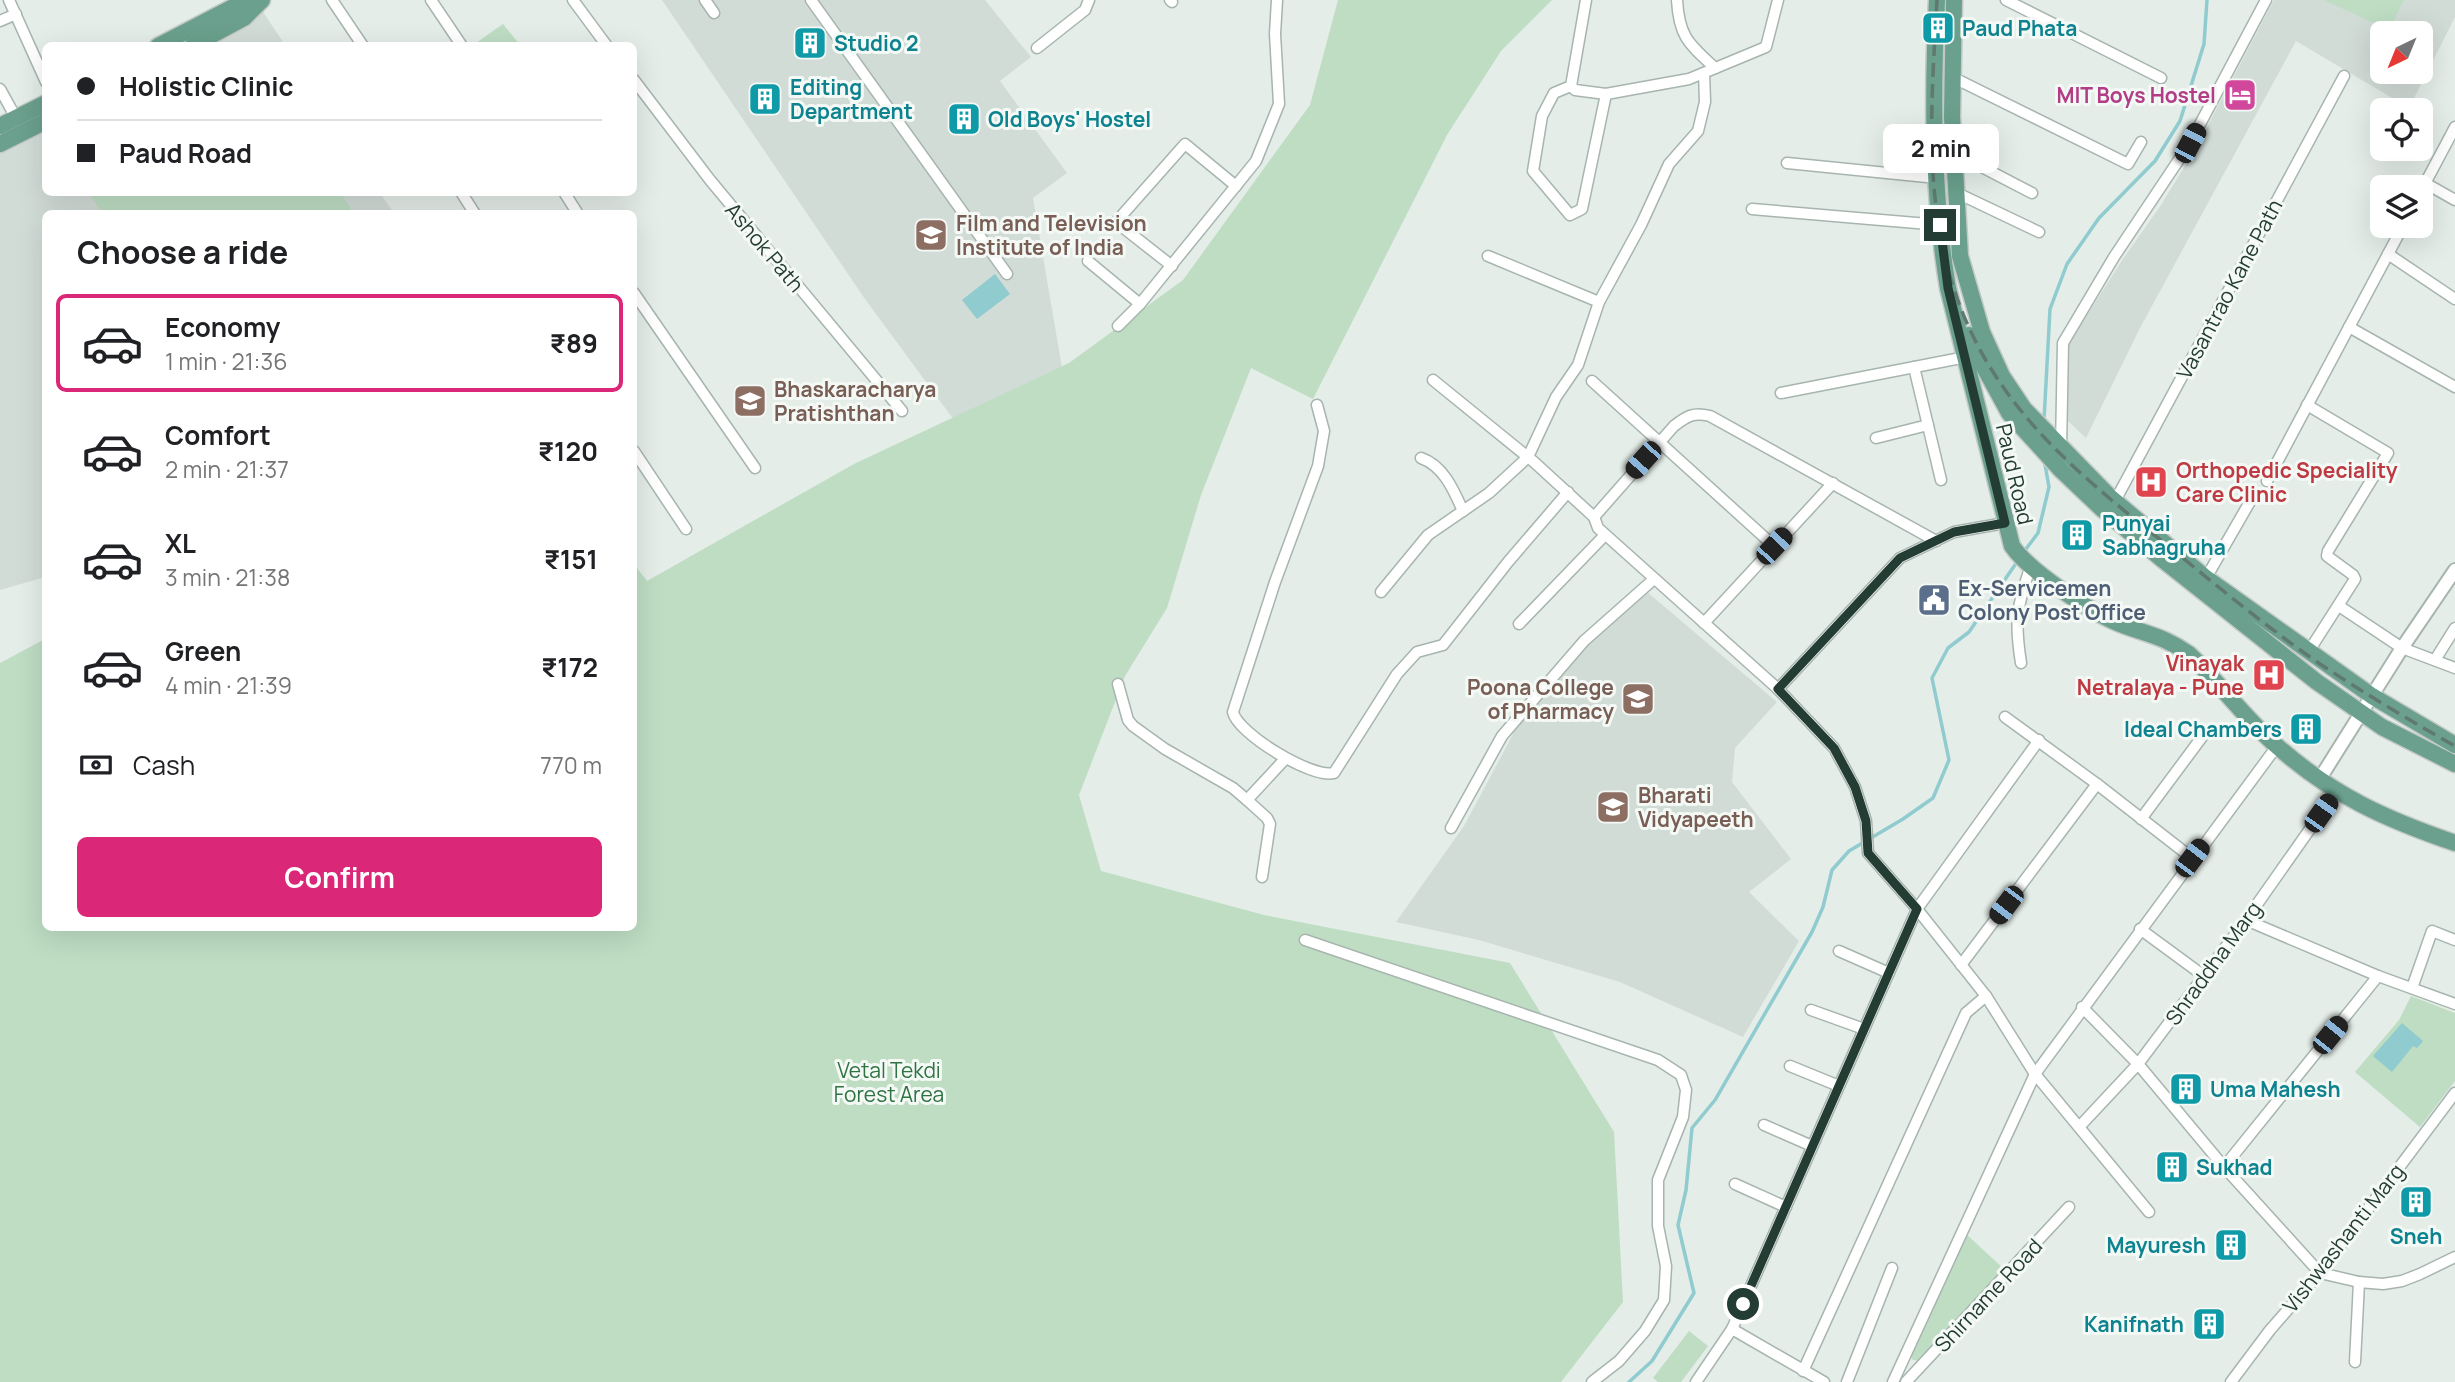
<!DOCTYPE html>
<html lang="en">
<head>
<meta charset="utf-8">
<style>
	body { margin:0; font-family:Manrope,sans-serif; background:#f2f2f2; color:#202124; height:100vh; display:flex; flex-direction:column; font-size:26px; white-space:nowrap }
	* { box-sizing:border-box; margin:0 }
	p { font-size:23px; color:#757577 }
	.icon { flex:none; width:38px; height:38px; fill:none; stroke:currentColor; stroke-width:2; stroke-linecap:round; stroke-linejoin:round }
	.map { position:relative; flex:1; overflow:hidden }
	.panel { position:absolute; left:42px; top:210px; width:595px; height:721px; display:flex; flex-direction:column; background:#fff; border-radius:10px; box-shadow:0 7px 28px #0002 }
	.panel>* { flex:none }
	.banner { position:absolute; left:42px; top:42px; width:595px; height:154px; border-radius:10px; box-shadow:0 7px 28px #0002; display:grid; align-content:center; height:154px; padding:0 35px; background:#fff }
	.needle { width:46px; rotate:223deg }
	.buttons { position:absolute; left:2370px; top:21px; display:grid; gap:14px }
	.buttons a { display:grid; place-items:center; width:63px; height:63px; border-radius:10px; background:#fff; box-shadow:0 7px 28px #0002; font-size:35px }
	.end { position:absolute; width:32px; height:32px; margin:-16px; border:9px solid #243d34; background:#fff; box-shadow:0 0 0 4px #fff }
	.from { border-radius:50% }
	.bubble { position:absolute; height:49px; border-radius:10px; background:#fff; box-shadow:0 7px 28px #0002; font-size:23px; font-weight:700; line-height:49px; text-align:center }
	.car { position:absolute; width:21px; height:42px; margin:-21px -10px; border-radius:9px; box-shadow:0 0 5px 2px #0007; background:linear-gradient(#222 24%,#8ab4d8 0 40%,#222 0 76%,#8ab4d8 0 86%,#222 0) }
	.banner b { display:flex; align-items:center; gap:24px; height:66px; font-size:26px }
	.banner b+b { border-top:2px solid #e0e0e0 }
	.banner i { width:18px; height:18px; background:#202124 }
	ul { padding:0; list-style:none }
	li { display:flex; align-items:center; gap:21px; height:98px; margin:0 14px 10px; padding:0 21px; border:4px solid transparent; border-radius:10px }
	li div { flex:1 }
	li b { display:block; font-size:26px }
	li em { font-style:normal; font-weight:700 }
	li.selected { border-color:#db2777 }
	li>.icon { width:63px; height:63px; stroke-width:1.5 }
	h2 { padding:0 35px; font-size:32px; line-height:84px }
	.pay { display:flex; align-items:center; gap:18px; height:77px; padding:0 35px; font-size:26px }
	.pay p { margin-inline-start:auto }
	.primary-button { display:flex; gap:14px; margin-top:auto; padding:14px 35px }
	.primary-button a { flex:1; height:80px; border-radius:10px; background:#db2777; color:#fff; font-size:28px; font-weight:700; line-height:80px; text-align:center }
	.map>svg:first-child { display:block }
	.built { fill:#d2dcd7; fill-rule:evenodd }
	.green { fill:#beddc3 }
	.water { fill:#8fcbcf }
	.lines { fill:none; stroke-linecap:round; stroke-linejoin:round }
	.stream { stroke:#8fcbcf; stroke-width:3.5 }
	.minor-casing { stroke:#a7b5ae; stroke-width:13 }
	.tertiary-casing { stroke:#a7b5ae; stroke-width:16 }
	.primary-casing { stroke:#c2c9c6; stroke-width:19 }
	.minor { stroke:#fff; stroke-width:10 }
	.tertiary { stroke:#fff; stroke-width:12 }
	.primary { stroke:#6aa08d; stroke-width:16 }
	.rail { stroke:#5f796f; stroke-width:3.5; stroke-dasharray:14 7; stroke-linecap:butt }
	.route { stroke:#243d34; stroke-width:9 }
	.labels { text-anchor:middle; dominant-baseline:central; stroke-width:6; stroke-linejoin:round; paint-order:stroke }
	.culture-label { font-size:21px; font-weight:bold; fill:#0d838f; stroke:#f4f9f6; text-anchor:start }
	.hotel-label { font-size:21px; font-weight:bold; fill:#b23c85; stroke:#f4f9f6; text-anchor:end }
	.education-label { font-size:21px; font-weight:bold; fill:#785e54; stroke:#f4f9f6; text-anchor:start }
	.street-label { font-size:21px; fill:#243d34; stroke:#f4f9f6 }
	.health-label { font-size:21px; font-weight:bold; fill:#be3a42; stroke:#f4f9f6; text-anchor:start }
	.service-label { font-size:21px; font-weight:bold; fill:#4e5e75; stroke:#f4f9f6; text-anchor:start }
	.park-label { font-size:21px; fill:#307343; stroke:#f4f9f6 }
</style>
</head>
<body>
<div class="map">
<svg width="2455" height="1382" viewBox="0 0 2455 1382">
	<rect width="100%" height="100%" fill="#e4ede8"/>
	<g class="built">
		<polygon points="662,0 985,0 1031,57 1000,81 1067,173 1033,198 1062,368 957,424 865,299"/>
		<path d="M2274,0H2455V17L2409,108L2296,41L2140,328L2086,438L2067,420L2069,343L2123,259L2161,205L2197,146ZM2382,33H2420V72H2382Z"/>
		<polygon points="263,12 285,45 200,46"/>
		<polygon points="45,127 46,192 380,193 394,213 46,214 45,577 0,590 0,151"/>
		<polygon points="1640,586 1777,702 1735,748 1732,782 1791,859 1749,892 1799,941 1743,1037 1620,982 1479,940 1396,922 1464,826 1519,723"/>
	</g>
	<g class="green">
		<polygon points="1338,0 1552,0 1501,51 1447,135 1313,399 1251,368 1201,495 1167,608 1125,676 1079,795 1101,871 1264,915 1510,963 1614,1132 1623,1302 1561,1382 0,1382 0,663 45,639 46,928 634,928 634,564 647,581 854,464 1069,363 1183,280 1310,105"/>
		<polygon points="2324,0 2404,0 2389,30"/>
		<polygon points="503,24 520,45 478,45 476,43"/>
		<polygon points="89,193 341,193 353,213 102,213"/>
		<polygon points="2411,996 2455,1013 2455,1081 2420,1127 2355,1072 2399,1020"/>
		<polygon points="1966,1234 2004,1269 1919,1361 1913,1360 1910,1355"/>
		<polygon points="1689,1331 1708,1346 1681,1382 1658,1382 1653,1378"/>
	</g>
	<g class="water">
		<polygon points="995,274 1010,294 977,319 962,300"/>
		<polygon points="2402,1023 2423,1041 2417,1048 2413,1046 2392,1072 2373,1056"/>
	</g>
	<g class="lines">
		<g class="stream">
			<polyline points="2044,420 2050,309 2067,264 2099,218 2155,161 2180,121 2204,44 2207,0"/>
			<polyline points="2023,553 2038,533 2049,487 2044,459"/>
			<polyline points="1629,1382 1652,1361 1694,1293 1678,1225 1686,1190 1692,1128 1715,1100 1812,932 1823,907 1832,870 1849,851 1903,819 1933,798 1949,760 1932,678 1948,648 1969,632 2019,559"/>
		</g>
		<defs>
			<g id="minor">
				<polyline points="9,0 46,82"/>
				<polyline points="332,0 363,46"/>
				<polyline points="431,0 462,46"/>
				<polyline points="573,0 607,46"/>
				<polyline points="705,0 714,13"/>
				<polyline points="811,0 1007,274"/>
				<polyline points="1170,0 1172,2"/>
				<polyline points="1586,0 1571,86 1575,90 1606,94 1689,79 1766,47 1778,0"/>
				<path d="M1677,0C1679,37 1689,44 1715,68"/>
				<polyline points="2006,0 2161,78"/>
				<polyline points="0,21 16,14"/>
				<polyline points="1037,48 1085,10 1089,0"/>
				<polyline points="1952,77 2128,164 2141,142"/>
				<polyline points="634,80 710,180 902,411"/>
				<polyline points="1571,86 1554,93 1542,116 1533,171 1570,215 1582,209 1606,94"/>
				<polyline points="0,89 16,118"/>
				<polyline points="1953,152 2032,193"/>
				<polyline points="1787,163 1937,178"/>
				<polyline points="2425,183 2455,200"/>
				<polyline points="461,192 475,214"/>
				<polyline points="564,192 578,214"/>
				<polyline points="1955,192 2039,232"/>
				<polyline points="2420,193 2455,127"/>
				<polyline points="1752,209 1940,225"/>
				<polyline points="2388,254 2455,299"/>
				<polyline points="1488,256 1599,302"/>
				<polyline points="1088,261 1140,304 1256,161 1279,104 1275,34 1277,0"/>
				<polyline points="1172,266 1116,222 1185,144 1236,186"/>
				<polyline points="634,293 755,468"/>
				<polyline points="1118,326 1140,304"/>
				<polyline points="2349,327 2455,387"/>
				<polyline points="1914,367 1941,480"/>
				<polyline points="1433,380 1534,462 1594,517 1598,528 1778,689 1834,748 1855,787 1866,821 1868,853 1917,909 1986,996 2035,1074 2149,1212"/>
				<polyline points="1592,381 1774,546"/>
				<polyline points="1781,393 1966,357"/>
				<path d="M1317,405L1324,431L1318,466L1275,582L1233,712C1237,733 1312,779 1334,773L1397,674L1417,652L1443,645L1508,562L1568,492"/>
				<polyline points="2307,405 2388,453 2328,551 2327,556 2353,575 2355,579 2309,651"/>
				<polyline points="1876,438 1928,425"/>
				<polyline points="2061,448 2063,343 2114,257 2190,143 2266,0"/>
				<polyline points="634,451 686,529"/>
				<path d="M1421,458C1444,466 1454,491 1463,511"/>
				<polyline points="2267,481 2403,226"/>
				<polyline points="2115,501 2344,76"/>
				<path d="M1594,517L1674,426C1687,416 1693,412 1710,416L1936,541"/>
				<polyline points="2206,578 2255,493"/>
				<polyline points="1381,592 1428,535 1489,493 1528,457 1556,397 1578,365 1599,302 1641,225 1669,164 1698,131 1705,102 1704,73"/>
				<polyline points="2339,606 2402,648 2455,668"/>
				<polyline points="1704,623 1833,483"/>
				<polyline points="1519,624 1605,535"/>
				<polyline points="2435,660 2455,628"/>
				<path d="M2021,663C2014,619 2017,607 2031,565"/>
				<polyline points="1118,684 1128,720 1133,726 1165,749 1233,788 1247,800 1285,759"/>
				<polyline points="1778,689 1900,558 1954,532 2005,523"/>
				<polyline points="2005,717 2097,784"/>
				<polyline points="1247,800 1267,818 1270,824 1262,877"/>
				<polyline points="2141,819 2202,737"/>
				<polyline points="1451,828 1502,736 1584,641 1654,579"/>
				<polyline points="2246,920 2378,976 2455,1004"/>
				<polyline points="2140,929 2204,976"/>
				<polyline points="1305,940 1658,1060 1681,1075 1686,1090 1683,1117 1658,1180 1658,1226 1666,1266 1664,1300 1645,1331 1619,1361 1592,1382"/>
				<polyline points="1839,951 1889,973"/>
				<polyline points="1961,965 2097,784 2192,858"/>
				<polyline points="2412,988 2432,931 2455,940"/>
				<polyline points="2082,1007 2138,1064 2224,1167 2320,1273 2359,1282 2383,1284 2402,1281 2420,1274 2455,1257"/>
				<polyline points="1811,1010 1864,1029"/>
				<polyline points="1790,1066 1839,1086"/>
				<polyline points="1764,1125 1812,1146"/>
				<polyline points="2080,1126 2138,1064 2246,920 2336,792"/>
				<polyline points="2224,1167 2378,976"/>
				<polyline points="1735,1184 1786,1207"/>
				<polyline points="1732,1329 1824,1382"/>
				<polyline points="2355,1362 2359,1282"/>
				<polyline points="1803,1371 1966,1013 1986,996"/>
				<polyline points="1696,1382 1732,1329 1917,909 2039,740"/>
				<polyline points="1847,1382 1892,1268"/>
				<polyline points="1893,1382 2035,1074 2277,746"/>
				<polyline points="1906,1382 2069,1207"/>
				<polyline points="2231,1382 2270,1330 2320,1273 2455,1093"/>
			</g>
			<polyline id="tertiary" points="2319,780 2402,648 2455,570"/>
			<g id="primary">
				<path d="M1937,0C1932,95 1932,194 1948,288L2012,546C2029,571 2092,613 2120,624C2148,635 2164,636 2189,654C2220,683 2245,719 2278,747C2334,796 2385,819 2455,843"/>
				<polyline points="1954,0 1952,117 1960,256 1982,332 2002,376 2024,409 2110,497 2206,578 2372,696 2455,745"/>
				<polyline points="158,46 237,5 255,0"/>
				<polyline points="192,46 244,18 262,0"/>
				<polyline points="0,126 46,103"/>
				<polyline points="0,144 46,121"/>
				<polyline points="1969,335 1974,349 2009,413 2061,470 2101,508 2163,560 2317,682 2382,727 2455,764"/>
			</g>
		</defs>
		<use href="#minor" class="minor-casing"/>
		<use href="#tertiary" class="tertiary-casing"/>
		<use href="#primary" class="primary-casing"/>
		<use href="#minor" class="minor"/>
		<use href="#tertiary" class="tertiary"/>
		<use href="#primary" class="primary"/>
		<path class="rail" d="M1937,0C1932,91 1924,184 1949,273C1986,404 2077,473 2178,554C2224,592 2271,630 2320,664C2364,693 2409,720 2455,746"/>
	</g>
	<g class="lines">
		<polyline class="route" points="1743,1304 1917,909 1868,853 1866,821 1855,787 1834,748 1778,689 1900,558 1954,532 2005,523 1948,288 1940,225"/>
	</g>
	<defs>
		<symbol id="building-square" viewBox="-11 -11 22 22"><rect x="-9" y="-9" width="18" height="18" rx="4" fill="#0f9aa8" stroke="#f4f9f6"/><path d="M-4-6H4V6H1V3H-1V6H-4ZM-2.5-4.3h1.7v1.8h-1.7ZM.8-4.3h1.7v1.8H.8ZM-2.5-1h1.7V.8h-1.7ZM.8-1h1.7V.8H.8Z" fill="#fff"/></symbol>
		<symbol id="hotel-square" viewBox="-11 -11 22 22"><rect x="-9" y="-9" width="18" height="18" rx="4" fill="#d1479c" stroke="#f4f9f6"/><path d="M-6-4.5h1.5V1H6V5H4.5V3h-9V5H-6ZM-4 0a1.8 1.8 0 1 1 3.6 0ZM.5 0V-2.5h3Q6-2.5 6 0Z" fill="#fff"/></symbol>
		<symbol id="university-square" viewBox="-11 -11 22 22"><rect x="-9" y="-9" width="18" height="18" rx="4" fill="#8d6e63" stroke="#f4f9f6"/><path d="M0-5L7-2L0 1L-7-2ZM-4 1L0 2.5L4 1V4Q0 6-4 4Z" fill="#fff"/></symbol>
		<symbol id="school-square" viewBox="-11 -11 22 22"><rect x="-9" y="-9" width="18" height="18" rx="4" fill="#8d6e63" stroke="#f4f9f6"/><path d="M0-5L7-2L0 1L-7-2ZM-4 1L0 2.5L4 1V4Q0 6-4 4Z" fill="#fff"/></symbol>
		<symbol id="hospital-square" viewBox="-11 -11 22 22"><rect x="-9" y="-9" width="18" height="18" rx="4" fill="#e0444e" stroke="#f4f9f6"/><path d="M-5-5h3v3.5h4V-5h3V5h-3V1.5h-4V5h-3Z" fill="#fff"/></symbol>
		<symbol id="civic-square" viewBox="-11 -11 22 22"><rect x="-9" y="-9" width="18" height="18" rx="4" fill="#5c6f8a" stroke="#f4f9f6"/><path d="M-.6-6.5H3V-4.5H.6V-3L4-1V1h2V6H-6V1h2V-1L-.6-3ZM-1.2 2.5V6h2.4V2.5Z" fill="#fff"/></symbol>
	</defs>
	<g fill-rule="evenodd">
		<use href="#building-square" x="1919" y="9" width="38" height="38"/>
		<use href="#building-square" x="791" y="24" width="38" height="38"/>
		<use href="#hotel-square" x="2221" y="76" width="38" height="38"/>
		<use href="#building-square" x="746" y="80" width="38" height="38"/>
		<use href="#building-square" x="945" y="100" width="38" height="38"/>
		<use href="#university-square" x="912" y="216" width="38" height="38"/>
		<use href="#school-square" x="731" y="382" width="38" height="38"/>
		<use href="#hospital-square" x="2132" y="463" width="38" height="38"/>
		<use href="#building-square" x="2058" y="516" width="38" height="38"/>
		<use href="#civic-square" x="1915" y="581" width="38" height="38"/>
		<use href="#hospital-square" x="2250" y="656" width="38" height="38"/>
		<use href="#university-square" x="1619" y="680" width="38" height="38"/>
		<use href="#building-square" x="2287" y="710" width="38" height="38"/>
		<use href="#university-square" x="1594" y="788" width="38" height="38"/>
		<use href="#building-square" x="2167" y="1070" width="38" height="38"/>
		<use href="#building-square" x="2153" y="1148" width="38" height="38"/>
		<use href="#building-square" x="2397" y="1183" width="38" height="38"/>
		<use href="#building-square" x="2212" y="1226" width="38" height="38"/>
		<use href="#building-square" x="2190" y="1305" width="38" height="38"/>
	</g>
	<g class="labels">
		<g class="culture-label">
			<text x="1962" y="28">Paud Phata</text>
			<text x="834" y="43">Studio 2</text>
			<text x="790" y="87">Editing<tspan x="790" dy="24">Department</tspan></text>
			<text x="988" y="119">Old Boys' Hostel</text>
			<text x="2102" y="523">Punyai<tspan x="2102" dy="24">Sabhagruha</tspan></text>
			<text x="2282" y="729" text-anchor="end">Ideal Chambers</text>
			<text x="2210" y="1089">Uma Mahesh</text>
			<text x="2196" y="1167">Sukhad</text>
			<text x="2416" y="1236" text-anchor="middle">Sneh</text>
			<text x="2206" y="1245" text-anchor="end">Mayuresh</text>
			<text x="2184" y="1324" text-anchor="end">Kanifnath</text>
		</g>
		<g class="hotel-label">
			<text x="2216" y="95">MIT Boys Hostel</text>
		</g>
		<g class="education-label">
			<text x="956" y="223">Film and Television<tspan x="956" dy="24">Institute of India</tspan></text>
			<text x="774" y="389">Bhaskaracharya<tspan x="774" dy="24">Pratishthan</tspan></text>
			<text x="1614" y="687" text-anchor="end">Poona College<tspan x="1614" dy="24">of Pharmacy</tspan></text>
			<text x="1638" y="795">Bharati<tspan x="1638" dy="24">Vidyapeeth</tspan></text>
		</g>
		<g class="street-label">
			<text transform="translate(765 247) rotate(50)">Ashok Path</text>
			<text transform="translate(2229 289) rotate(-62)">Vasantrao Kane Path</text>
			<text transform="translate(2015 474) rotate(77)">Paud Road</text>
			<text transform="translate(2213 963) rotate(-54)">Shraddha Marg</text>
			<text transform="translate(2343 1238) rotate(-52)">Vishwashanti Marg</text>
			<text transform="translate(1988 1295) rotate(-47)">Shirname Road</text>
		</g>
		<g class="health-label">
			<text x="2176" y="470">Orthopedic Speciality<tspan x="2176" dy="24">Care Clinic</tspan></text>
			<text x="2244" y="663" text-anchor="end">Vinayak<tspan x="2244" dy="24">Netralaya - Pune</tspan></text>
		</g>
		<g class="service-label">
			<text x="1958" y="588">Ex-Servicemen<tspan x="1958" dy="24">Colony Post Office</tspan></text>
		</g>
		<g class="park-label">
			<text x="889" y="1070">Vetal Tekdi<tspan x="889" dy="24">Forest Area</tspan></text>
		</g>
	</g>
</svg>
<div class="buttons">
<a><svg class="needle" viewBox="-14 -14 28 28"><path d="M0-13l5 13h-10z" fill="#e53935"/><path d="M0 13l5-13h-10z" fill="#757577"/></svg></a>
<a><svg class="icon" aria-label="locate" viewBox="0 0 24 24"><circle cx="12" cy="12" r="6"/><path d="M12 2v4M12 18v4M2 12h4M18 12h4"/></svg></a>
<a><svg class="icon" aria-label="layers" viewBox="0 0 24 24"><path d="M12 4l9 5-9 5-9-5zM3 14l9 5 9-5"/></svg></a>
</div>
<i class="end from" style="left:1743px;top:1304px"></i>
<i class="end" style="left:1940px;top:225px"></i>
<div class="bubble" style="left:1883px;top:124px;width:116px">2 min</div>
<i class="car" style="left:2190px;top:143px;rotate:28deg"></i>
<i class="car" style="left:1643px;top:460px;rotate:222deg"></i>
<i class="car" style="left:1774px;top:546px;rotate:43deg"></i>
<i class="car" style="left:2321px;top:813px;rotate:35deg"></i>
<i class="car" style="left:2192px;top:858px;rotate:37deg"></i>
<i class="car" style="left:2006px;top:905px;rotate:217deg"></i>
<i class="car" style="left:2330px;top:1035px;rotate:39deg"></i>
<div class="banner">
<b><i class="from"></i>Holistic Clinic</b>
<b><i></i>Paud Road</b>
</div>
<section class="panel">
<h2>Choose a ride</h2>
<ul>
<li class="selected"><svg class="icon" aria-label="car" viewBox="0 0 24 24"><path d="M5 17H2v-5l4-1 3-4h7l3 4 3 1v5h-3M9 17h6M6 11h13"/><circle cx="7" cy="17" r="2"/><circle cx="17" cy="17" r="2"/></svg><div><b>Economy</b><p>1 min · 21:36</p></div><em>₹89</em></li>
<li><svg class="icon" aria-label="car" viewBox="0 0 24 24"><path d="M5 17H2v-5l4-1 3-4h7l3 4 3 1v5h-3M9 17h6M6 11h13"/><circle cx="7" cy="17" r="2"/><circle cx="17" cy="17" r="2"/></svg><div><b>Comfort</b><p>2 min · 21:37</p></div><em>₹120</em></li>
<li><svg class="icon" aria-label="car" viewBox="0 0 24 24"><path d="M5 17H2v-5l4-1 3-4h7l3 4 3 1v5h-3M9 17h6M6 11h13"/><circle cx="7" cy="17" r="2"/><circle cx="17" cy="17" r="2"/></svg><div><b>XL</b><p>3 min · 21:38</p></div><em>₹151</em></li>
<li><svg class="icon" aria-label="car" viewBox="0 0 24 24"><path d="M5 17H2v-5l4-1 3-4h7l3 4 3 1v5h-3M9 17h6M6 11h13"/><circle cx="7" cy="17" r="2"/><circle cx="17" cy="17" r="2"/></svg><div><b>Green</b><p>4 min · 21:39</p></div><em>₹172</em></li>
</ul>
<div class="pay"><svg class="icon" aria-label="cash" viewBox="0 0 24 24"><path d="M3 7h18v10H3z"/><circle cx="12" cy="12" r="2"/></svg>Cash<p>770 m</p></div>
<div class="primary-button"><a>Confirm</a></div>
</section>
</div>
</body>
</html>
